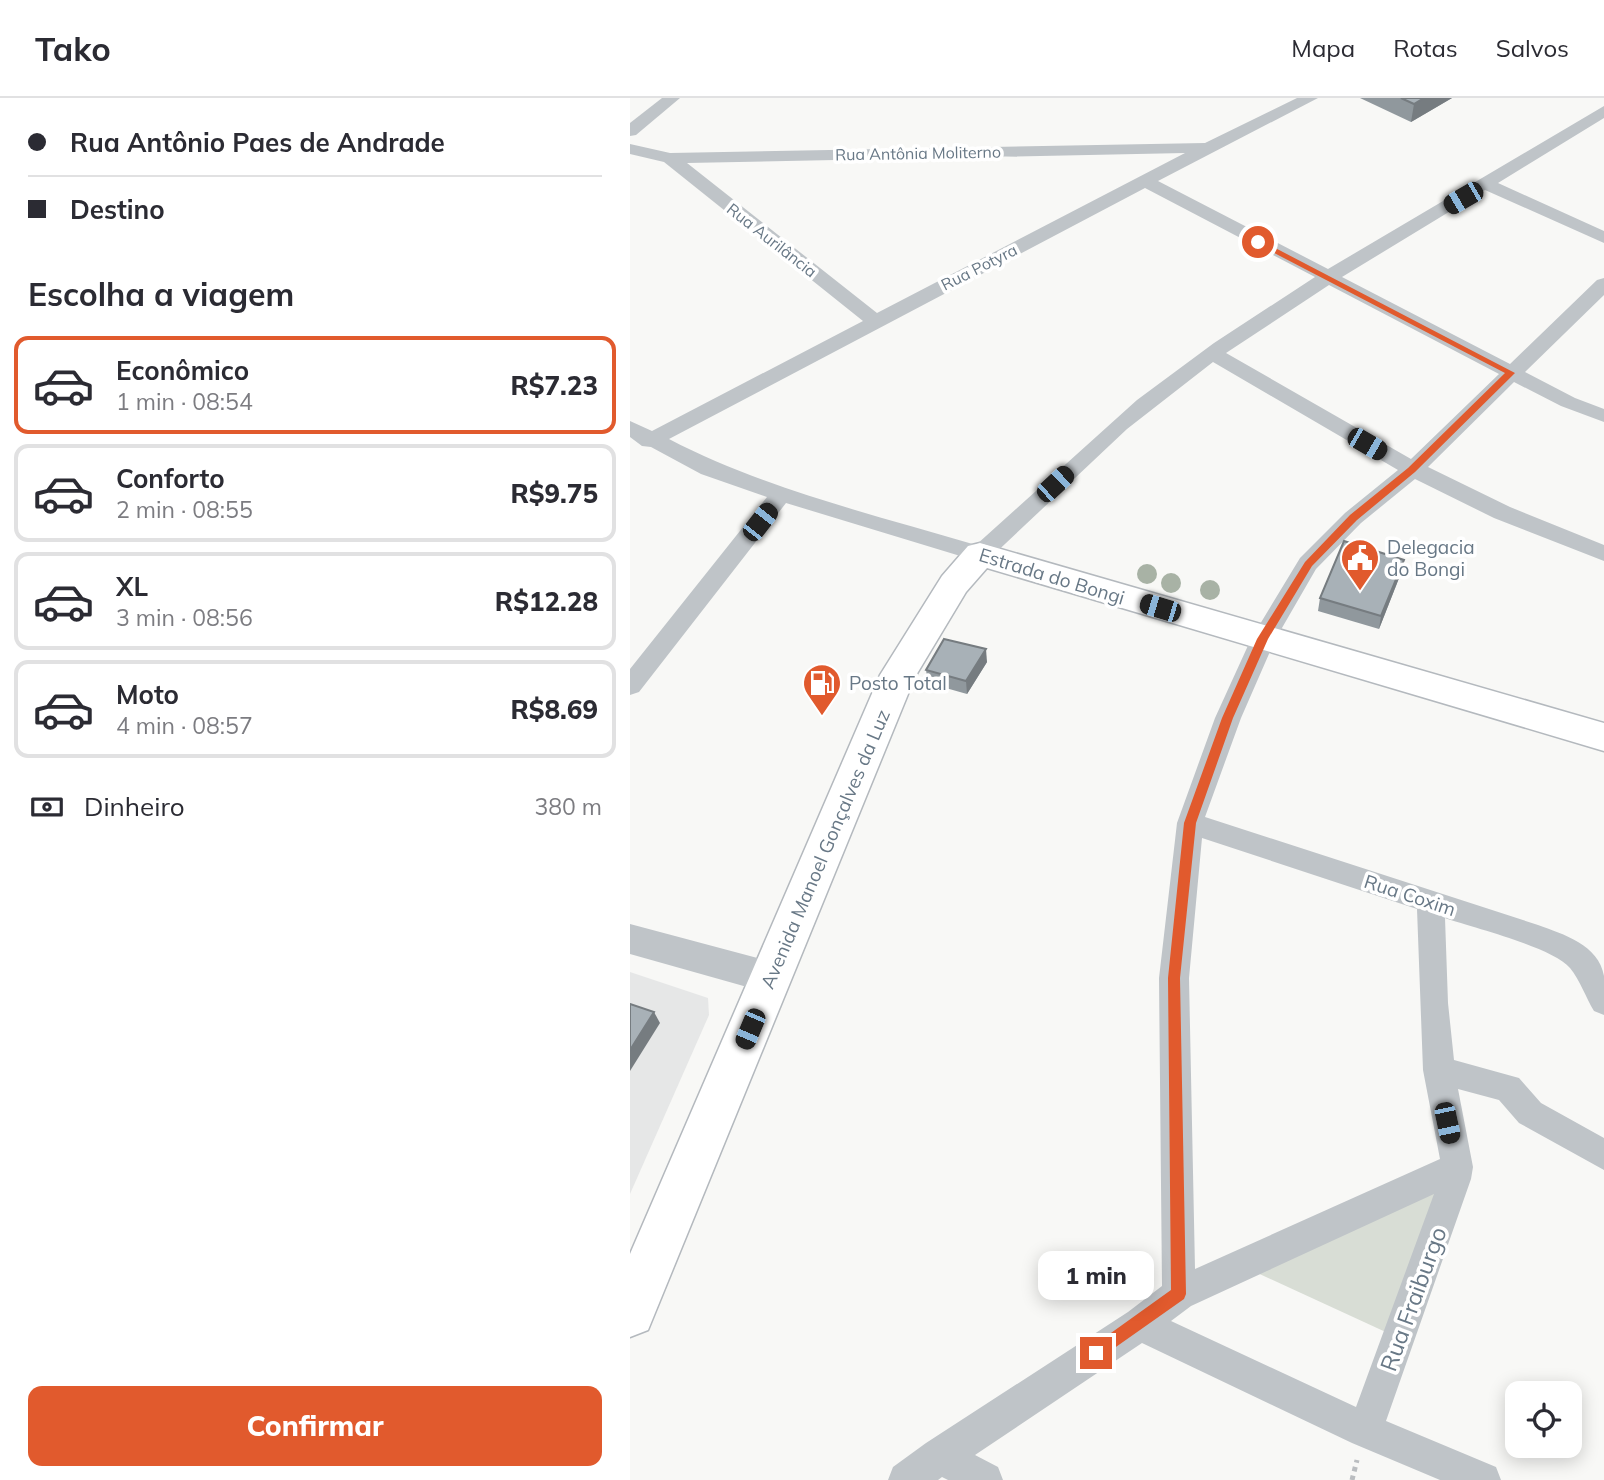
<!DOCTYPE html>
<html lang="pt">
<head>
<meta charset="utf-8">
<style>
	body { margin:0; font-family:Mulish,sans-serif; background:#f7f7f7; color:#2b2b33; height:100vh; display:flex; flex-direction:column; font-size:26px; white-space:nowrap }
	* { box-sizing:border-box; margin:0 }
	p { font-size:23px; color:#7c7c81 }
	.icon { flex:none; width:38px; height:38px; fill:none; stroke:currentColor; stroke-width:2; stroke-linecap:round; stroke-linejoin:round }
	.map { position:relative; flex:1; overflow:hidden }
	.sheet { display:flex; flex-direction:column; background:#fff; width:630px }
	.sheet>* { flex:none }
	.guide { display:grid; align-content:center; height:154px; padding:0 28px; background:#fff }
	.buttons { position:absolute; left:875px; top:1283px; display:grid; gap:14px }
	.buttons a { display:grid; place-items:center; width:77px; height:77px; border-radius:14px; background:#fff; box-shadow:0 4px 18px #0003; font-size:35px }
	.end { position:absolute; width:32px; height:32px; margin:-16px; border:9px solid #e15a2d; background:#fff; box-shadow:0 0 0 4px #fff }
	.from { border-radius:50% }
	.bubble { position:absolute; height:49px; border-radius:14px; background:#fff; box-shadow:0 4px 18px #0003; font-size:23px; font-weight:800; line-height:49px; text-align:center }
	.car { position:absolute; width:21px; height:42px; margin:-21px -10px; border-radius:9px; box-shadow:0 0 5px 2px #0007; background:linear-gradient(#222 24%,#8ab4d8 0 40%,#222 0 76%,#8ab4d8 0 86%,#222 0) }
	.guide b { display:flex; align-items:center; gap:24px; height:66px; font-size:26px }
	.guide b+b { border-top:2px solid #e1e1e2 }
	.guide i { width:18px; height:18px; background:#2b2b33 }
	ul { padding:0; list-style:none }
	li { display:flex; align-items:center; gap:21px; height:98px; margin:0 14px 10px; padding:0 14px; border:4px solid #e1e1e2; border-radius:14px }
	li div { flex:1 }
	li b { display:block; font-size:26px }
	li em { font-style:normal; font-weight:800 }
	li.selected { border-color:#e15a2d }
	li>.icon { width:63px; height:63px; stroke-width:1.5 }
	h2 { padding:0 28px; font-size:32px; line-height:84px }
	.pay { display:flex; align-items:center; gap:18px; height:77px; padding:0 28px; font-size:26px }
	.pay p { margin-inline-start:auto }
	.action { display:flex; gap:14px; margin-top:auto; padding:14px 28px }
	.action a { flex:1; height:80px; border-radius:14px; background:#e15a2d; color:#fff; font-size:28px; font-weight:800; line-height:80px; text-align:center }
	header { display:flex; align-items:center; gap:42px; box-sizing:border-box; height:98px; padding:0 35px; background:#fff; border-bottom:2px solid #e1e1e2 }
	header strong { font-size:33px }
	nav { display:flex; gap:38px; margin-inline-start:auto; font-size:24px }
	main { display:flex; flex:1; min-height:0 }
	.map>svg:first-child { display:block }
	.built { fill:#e6e7e7 }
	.green { fill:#d8ddd5 }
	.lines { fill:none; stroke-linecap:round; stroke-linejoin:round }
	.secondary-casing { stroke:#b4b9be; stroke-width:3 }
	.path { stroke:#babdc0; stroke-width:5; stroke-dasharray:4.5 4.5; stroke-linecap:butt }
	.minor { fill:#bfc4c8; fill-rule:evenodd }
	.tertiary { fill:#bfc4c8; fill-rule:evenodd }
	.secondary { fill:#fff; fill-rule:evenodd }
	.tree { fill:#a8b2a5 }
	.wall { fill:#90989d }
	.shaded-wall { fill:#767c80 }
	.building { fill:#a8b1b7; stroke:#767c80; stroke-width:2 }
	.route { fill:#e15a2d }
	.labels { text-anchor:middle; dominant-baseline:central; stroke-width:7; stroke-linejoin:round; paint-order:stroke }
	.far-street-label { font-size:16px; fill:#687886; stroke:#fff }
	.poi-label { font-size:19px; fill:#687886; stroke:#fff; text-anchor:start }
	.street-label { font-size:19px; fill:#687886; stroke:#fff }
	.near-street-label { font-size:23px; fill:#687886; stroke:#fff }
</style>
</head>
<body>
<header>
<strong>Tako</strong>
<nav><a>Mapa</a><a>Rotas</a><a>Salvos</a></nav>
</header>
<main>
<section class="sheet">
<div class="guide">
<b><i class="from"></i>Rua Antônio Paes de Andrade</b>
<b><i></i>Destino</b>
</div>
<h2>Escolha a viagem</h2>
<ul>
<li class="selected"><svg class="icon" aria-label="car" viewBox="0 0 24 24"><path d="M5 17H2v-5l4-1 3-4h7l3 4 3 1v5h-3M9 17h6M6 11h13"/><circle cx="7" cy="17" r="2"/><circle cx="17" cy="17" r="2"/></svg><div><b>Econômico</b><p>1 min · 08:54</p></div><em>R$7.23</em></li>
<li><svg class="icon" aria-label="car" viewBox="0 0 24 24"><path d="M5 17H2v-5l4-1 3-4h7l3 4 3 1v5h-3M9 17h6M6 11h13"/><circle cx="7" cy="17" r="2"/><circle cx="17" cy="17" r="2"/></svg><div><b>Conforto</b><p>2 min · 08:55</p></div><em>R$9.75</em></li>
<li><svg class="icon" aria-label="car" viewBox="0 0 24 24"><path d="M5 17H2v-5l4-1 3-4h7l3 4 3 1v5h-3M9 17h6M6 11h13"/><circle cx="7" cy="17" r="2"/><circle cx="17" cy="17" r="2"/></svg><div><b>XL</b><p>3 min · 08:56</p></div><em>R$12.28</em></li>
<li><svg class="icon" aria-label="car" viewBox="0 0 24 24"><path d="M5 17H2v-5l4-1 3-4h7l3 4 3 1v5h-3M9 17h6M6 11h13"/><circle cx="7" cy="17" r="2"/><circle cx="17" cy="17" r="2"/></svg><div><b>Moto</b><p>4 min · 08:57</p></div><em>R$8.69</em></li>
</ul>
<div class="pay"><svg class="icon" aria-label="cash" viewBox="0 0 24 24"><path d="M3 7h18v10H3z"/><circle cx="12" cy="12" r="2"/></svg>Dinheiro<p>380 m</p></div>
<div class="action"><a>Confirmar</a></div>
</section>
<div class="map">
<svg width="974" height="1382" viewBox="0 0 974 1382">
	<rect width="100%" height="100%" fill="#f8f8f6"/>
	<polygon class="built" points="0,874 78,900 79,917 0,1096"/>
	<polygon class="green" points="809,1093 760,1236 623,1173"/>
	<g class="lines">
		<defs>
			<polygon id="secondary" points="350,445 974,625 974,653 357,470 336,494 285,579 18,1232 0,1239 0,1156 250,577 312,478 338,448"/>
		</defs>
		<use href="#secondary" class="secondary-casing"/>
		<polyline class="path" points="722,1382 727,1362"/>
		<g class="minor">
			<polygon points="32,0 50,0 6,37 0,38 0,25"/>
			<path d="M667,0H688L528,83L698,171L974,8V20L868,85L974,133V145L855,92L712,179L880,266L967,182L974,180V197L895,274L945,300L974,311V324L931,308L884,284L798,369L880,409L974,447V463L864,420L785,381L731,425L686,471L645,542L611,620L575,719L908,827C933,836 969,847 974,878C974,891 974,905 974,917L964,913C956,900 950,882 940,870C922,849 844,830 815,820L818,905L824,962L889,980L911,1005L974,1040V1072L889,1025L869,1002L828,991L843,1069L841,1081L756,1323L866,1369L871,1382H810L722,1345L512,1245L345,1357L368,1369L373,1382H318L312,1379L308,1382H258L263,1369L296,1345L498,1214L532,1188L529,880L547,725L585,620L621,541L670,460L715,415L768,372L583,264L497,331L358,462L350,464L156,405L9,594L0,597V571L137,399L71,376L21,349L12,348L0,339V323L22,333L233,223L34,64L0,56V46L40,55L575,45ZM555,55L247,215L57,65ZM515,90L685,179L584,245L507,302L346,447C242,416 135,391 39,341ZM699,187L869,276L781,361L596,255ZM572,740L787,811L793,972L810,1061L565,1171L559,880ZM804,1096L726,1309L541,1223L561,1208Z"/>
		</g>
		<polygon class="tertiary" points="0,826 142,864 155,869 160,880 155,891 142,896 0,856"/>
		<use href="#secondary" class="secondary"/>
	</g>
	<g class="tree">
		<circle cx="517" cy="476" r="10"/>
		<circle cx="541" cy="485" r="10"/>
		<circle cx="580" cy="492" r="10"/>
	</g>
	<g class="wall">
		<polygon points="730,0 822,0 781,24"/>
		<polygon points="774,462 771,475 749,531 688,513 690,500"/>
		<polygon points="357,564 337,596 298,585 296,572"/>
	</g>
	<g class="shaded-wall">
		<polygon points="794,0 822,0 781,24 784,6"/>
		<polygon points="774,462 771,475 749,531 751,518"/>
		<polygon points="356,551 357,564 337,596 336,583"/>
		<polygon points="24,914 30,925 0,973 0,952"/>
	</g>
	<g class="building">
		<polygon points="771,0 794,0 784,6"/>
		<polygon points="714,443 774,462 751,518 690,500"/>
		<polygon points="314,541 356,551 336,583 296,572"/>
		<polygon points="0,906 24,914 0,952"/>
	</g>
	<polygon class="route" points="628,141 885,275 785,374 727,422 682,468 638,541 603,620 566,725 550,880 556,1196 554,1201 466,1263 460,1260 458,1255 460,1250 541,1192 538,880 554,725 592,620 627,541 675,464 720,417 778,370 875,275 625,145"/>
	<defs>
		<symbol id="civic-pin" viewBox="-11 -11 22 30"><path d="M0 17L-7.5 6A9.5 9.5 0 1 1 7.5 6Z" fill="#e15a2d" stroke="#fff"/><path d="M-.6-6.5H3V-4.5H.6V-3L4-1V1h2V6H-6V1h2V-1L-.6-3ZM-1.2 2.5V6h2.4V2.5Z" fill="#fff"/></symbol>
		<symbol id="fuel-pin" viewBox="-11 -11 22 30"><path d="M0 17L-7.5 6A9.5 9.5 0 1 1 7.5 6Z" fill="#e15a2d" stroke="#fff"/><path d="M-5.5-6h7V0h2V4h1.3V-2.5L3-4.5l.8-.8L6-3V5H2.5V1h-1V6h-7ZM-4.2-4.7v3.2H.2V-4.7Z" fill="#fff"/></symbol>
	</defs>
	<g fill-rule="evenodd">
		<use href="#civic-pin" x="708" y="438" width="44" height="60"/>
		<use href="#fuel-pin" x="170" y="563" width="44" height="60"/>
	</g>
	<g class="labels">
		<g class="far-street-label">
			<text transform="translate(288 55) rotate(-1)">Rua Antônia Moliterno</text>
			<text transform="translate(142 142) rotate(38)">Rua Aurilância</text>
			<text transform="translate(349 169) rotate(-27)">Rua Potyra</text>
		</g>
		<g class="poi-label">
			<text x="757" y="449">Delegacia<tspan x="757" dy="22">do Bongi</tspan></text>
			<text x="219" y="585">Posto Total</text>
		</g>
		<g class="street-label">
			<text transform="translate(422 478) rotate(17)">Estrada do Bongi</text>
			<text transform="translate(195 751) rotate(-67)">Avenida Manoel Gonçalves da Luz</text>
			<text transform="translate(780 797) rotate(18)">Rua Coxim</text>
		</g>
		<g class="near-street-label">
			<text transform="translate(783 1201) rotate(-70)">Rua Fraiburgo</text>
		</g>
	</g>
</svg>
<div class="buttons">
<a><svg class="icon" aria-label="locate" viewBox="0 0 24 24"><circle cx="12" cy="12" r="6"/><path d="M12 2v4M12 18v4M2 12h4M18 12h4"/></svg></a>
</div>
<i class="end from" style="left:628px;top:144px"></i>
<i class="end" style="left:466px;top:1255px"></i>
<div class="bubble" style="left:408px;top:1153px;width:116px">1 min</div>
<i class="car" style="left:833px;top:100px;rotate:240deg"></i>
<i class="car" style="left:737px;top:346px;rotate:120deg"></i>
<i class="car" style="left:425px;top:386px;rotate:47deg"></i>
<i class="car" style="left:130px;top:424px;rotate:38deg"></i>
<i class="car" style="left:530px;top:510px;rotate:287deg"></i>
<i class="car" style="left:120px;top:931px;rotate:203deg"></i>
<i class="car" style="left:817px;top:1025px;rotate:168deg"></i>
</div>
</main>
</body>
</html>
